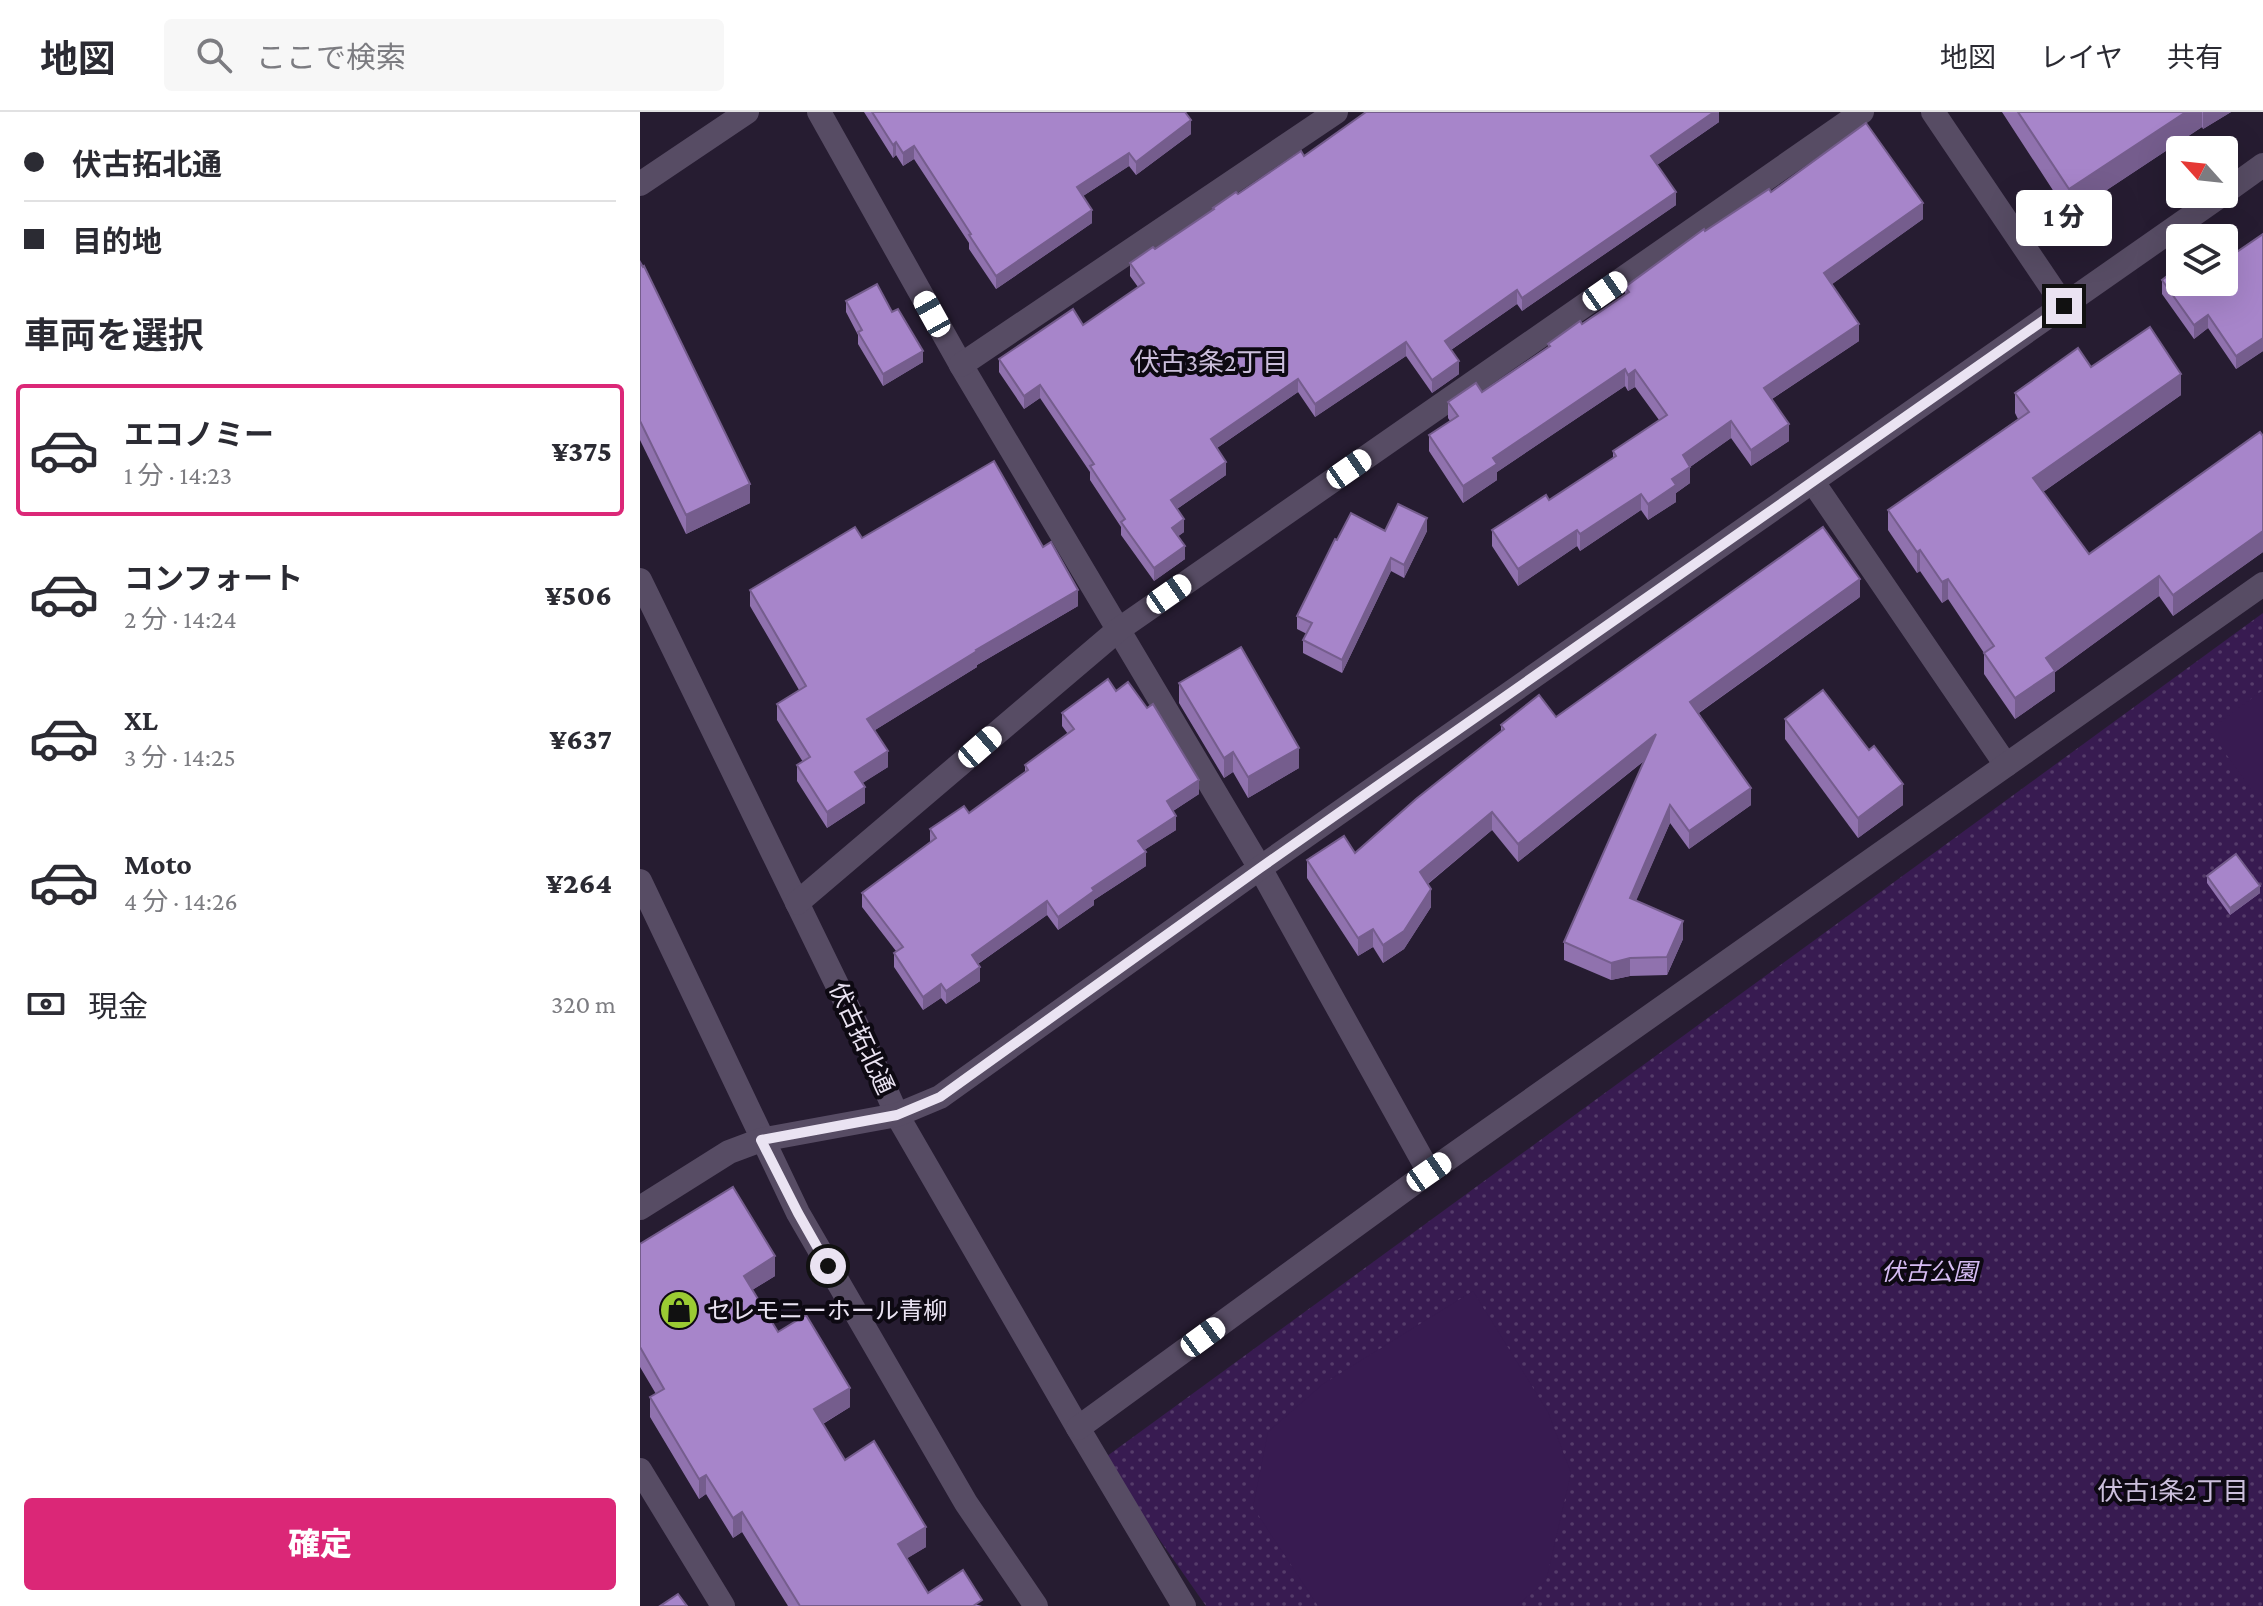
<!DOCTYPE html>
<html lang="ja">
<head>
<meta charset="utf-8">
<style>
	body { margin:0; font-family:"Crimson Pro","Noto Sans JP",serif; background:#f7f7f7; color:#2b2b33; height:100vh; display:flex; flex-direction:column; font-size:30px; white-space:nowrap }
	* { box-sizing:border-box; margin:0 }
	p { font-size:26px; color:#7c7c81 }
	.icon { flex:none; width:44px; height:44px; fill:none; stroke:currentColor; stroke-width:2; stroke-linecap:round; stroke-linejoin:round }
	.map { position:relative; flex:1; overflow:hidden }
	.details { display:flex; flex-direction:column; background:#fff; width:640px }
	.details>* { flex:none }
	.top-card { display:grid; align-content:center; height:176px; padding:0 24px; background:#fff }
	.needle { width:52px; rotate:297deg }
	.buttons { position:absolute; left:1526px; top:24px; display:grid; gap:16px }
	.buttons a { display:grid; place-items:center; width:72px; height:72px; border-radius:8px; background:#fff; box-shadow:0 8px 32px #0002; font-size:40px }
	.end { position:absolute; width:36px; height:36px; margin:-18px; border:10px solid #eae3f2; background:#111; box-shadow:0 0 0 4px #111 }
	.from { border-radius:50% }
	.bubble { position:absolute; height:56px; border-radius:8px; background:#fff; box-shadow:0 8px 32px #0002; font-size:26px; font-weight:800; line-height:56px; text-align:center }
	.car { position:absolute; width:24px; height:48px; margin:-24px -12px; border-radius:10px; box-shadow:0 0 6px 2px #0007; background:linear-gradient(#fff 24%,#345 0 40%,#fff 0 76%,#345 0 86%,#fff 0) }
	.top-card b { display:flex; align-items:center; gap:28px; height:76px; font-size:30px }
	.top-card b+b { border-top:2px solid #e1e1e2 }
	.top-card i { width:20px; height:20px; background:#2b2b33 }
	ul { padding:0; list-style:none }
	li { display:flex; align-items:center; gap:24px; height:132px; margin:0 16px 12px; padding:0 8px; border:4px solid transparent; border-radius:8px }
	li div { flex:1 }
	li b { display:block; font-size:30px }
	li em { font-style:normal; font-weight:800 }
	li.current { border-color:#db2777 }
	li>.icon { width:72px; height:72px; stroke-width:1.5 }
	h2 { padding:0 24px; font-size:36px; line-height:96px }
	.pay { display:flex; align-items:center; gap:20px; height:88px; padding:0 24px; font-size:30px }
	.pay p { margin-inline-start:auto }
	.action { display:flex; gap:16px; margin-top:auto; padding:16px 24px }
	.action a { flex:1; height:92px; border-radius:8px; background:#db2777; color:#fff; font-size:32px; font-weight:800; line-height:92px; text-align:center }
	header { display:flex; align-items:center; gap:48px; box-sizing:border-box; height:112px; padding:0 40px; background:#fff; border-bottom:2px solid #e1e1e2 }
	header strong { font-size:38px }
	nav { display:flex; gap:44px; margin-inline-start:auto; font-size:28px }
	.search { width:560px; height:72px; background:#f7f7f7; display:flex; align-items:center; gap:20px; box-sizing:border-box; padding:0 28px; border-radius:8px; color:#7c7c81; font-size:30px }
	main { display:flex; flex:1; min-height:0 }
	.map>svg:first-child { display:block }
	.grass { fill:url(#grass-dots) }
	.garden { fill:#381b51 }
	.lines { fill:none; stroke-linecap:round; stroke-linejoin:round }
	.minor { stroke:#574c64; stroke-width:24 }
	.wall { fill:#9072ae }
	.shaded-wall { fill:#755d8d }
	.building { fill:#a785ca; stroke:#755d8d; stroke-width:2 }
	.route { stroke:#eae3f2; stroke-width:10 }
	.labels { text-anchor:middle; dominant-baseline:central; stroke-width:8; stroke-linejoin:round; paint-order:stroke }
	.street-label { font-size:24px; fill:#eae3f2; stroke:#0d0912 }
	.park-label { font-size:24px; font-style:italic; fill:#d6bcf3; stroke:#0d0912 }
	.poi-label { font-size:24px; fill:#eae3f2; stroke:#0d0912; text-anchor:start }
	.neighbourhood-label { font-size:26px; fill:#ccbfdc; stroke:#0d0912 }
</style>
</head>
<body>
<header>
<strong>地図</strong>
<div class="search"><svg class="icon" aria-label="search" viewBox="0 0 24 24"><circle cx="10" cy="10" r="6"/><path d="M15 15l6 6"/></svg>ここで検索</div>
<nav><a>地図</a><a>レイヤ</a><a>共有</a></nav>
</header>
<main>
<section class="details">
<div class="top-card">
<b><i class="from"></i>伏古拓北通</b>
<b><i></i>目的地</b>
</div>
<h2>車両を選択</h2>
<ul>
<li class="current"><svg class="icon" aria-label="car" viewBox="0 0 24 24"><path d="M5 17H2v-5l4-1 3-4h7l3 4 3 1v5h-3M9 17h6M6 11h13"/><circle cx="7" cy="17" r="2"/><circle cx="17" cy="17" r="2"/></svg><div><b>エコノミー</b><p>1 分 · 14:23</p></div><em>¥375</em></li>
<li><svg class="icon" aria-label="car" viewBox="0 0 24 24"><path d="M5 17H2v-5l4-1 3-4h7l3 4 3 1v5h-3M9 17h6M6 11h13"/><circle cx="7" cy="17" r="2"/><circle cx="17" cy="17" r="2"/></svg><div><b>コンフォート</b><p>2 分 · 14:24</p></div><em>¥506</em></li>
<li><svg class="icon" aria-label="car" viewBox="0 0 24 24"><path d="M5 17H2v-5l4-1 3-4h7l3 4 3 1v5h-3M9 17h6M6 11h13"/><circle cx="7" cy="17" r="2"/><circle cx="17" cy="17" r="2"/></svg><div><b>XL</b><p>3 分 · 14:25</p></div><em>¥637</em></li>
<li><svg class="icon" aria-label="car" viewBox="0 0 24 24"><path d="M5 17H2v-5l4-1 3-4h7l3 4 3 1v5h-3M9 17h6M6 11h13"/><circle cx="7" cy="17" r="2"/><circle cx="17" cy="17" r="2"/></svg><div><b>Moto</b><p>4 分 · 14:26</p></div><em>¥264</em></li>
</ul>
<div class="pay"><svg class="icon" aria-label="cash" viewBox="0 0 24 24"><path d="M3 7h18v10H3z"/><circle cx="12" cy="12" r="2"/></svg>現金<p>320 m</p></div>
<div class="action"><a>確定</a></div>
</section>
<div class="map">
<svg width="1623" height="1494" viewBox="0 0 1623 1494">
	<defs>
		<pattern id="grass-dots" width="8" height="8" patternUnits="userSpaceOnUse" patternTransform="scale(2)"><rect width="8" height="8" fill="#381b51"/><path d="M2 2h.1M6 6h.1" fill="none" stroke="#553c6a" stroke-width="1.8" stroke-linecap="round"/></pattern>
	</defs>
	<rect width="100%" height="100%" fill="#261c31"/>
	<polygon class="grass" points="1623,501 1623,1494 566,1494 463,1347"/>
	<g class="garden">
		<polygon points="1623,578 1623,694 1569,618"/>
		<polygon points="833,1179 908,1300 931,1361 906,1469 876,1494 678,1494 613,1395 628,1320 683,1272"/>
	</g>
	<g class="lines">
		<g class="minor">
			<polyline points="179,0 321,253 620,756 789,1060"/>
			<polyline points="1293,0 1424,194"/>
			<polyline points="0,72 107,0"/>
			<polyline points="1584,81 1623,53"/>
			<polyline points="321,253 696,0"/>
			<polyline points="1173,370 1366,653"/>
			<polyline points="0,468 221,922 257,1003 438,1316 544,1494"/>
			<polyline points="0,769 158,1101 326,1391 396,1494"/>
			<polyline points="157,791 478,518 1222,0"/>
			<polyline points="0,1096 89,1040 121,1028 257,1003 300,985 620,756 1583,82"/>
			<polyline points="438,1316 789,1060 1623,472"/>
			<polyline points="0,1358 83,1494"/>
		</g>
	</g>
	<g class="wall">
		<polygon points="224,0 545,0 551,22 496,63 489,54 443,84 452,111 356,177 329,137 329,131 274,47 263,54 256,43 253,46"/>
		<polygon points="1079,0 1079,10 1017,53 1036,93 882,199 877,192 811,238 819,262 792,281 766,244 675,305 658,280 577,336 586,363 537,397 544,420 538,424 545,447 514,469 481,423 481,415 450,368 450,360 400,286 384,297 359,260 359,247 443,213 498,175 490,164 490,151 515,137 573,98 573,96 664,44"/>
		<polygon points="1362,0 1591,0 1563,17 1562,15 1429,103"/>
		<polygon points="1131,80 1283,107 1192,172 1219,229 1132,287 1149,329 1111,354 1091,326 1050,355 1050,371 1036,381 1036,390 1008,408 1001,398 940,439 937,434 878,474 852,434 852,418 909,388 973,346 973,339 1019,308 995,275 988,279 985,274 857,360 857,368 823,391 789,339 789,323 810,309 808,306 808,290 842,280 908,236 908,232 942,212 985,182 985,175 1065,119"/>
		<polygon points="1623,122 1623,239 1596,257 1568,216 1554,227 1522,182 1522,168 1588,146"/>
		<polygon points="0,150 110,391 46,422 0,328"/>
		<polygon points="206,189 252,200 283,250 243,274 218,232 218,223 206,200"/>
		<polygon points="1451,255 1541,283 1403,380 1449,442 1623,324 1623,440 1533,504 1519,484 1415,560 1415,579 1375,607 1344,562 1344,541 1308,487 1302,491 1280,459 1277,461 1248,418 1248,398 1378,307 1375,301 1375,281"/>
		<polygon points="745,419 787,419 764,466 751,459 702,561 663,541 663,528 667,522 657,517 657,504 697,428"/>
		<polygon points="222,426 438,494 337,553 337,555 235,618 248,655 222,671 225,691 187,716 157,669 157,653 163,650 137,608 137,592 159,578 110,494 110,478"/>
		<polygon points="1220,485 1059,601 1111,693 1049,737 1030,711 996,788 1043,827 1027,863 990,864 971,868 924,848 924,830 1004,649 878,750 852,718 788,772 791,795 764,837 743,851 733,835 718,844 667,766 667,748 715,741 861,619 861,613 916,605"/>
		<polygon points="539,571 659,656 608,686 593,660 584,666 539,591"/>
		<polygon points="476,579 559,682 533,699 536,718 504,738 506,754 454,788 454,793 418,818 407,803 338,852 340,869 306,892 301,886 283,898 254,855 254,841 256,839 222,795 222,781 290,730 290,717 329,701 385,661 385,653 428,622 422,614 422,601"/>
		<polygon points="1145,607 1263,693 1218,726 1145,627"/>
		<polygon points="1567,764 1620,781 1590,803 1567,771"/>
		<polygon points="0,1132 135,1164 112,1178 138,1220 210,1295 183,1312 205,1348 286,1435 267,1446 288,1481 342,1494 148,1494 102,1420 93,1426 66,1382 59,1387 10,1305 10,1285 16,1282 0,1255"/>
	</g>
	<g class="shaded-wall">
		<polygon points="1074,0 1079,0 1079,10 1011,57 1011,44"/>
		<polygon points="1546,0 1562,0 1562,15 1429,103 1429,77"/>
		<polygon points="1563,0 1591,0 1563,17"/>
		<polygon points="551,8 551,22 496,63 496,50"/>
		<polygon points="256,30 256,43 253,46 253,33"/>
		<polygon points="274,34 274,47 263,54 263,41"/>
		<polygon points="489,41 489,54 437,88 437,75"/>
		<polygon points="1036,80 1036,93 882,199 882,186"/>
		<polygon points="1283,91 1283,107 1184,178 1184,161"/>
		<polygon points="452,98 452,111 356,177 356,164"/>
		<polygon points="877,178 877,192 805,242 805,229"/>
		<polygon points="1568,203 1568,216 1554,227 1554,213"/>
		<polygon points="1219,212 1219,229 1124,292 1124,276"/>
		<polygon points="1623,226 1623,239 1596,257 1596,244"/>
		<polygon points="766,230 766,244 675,305 675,292"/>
		<polygon points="283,239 283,250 243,274 243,262"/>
		<polygon points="819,249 819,262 792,281 792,268"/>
		<polygon points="985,257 985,274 857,360 857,368 823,391 823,374 853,346"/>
		<polygon points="995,258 995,275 988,279 988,263"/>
		<polygon points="1541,262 1541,283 1393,387 1393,366"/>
		<polygon points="658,267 658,280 571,340 571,327"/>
		<polygon points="400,273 400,286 384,297 384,284"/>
		<polygon points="1091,309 1091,326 1050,355 1050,371 1036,381 1036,390 1008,408 1008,392 1032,367 1043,343"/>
		<polygon points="1149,312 1149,329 1111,354 1111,338"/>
		<polygon points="586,350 586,363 531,401 531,388"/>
		<polygon points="110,372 110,391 46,422 46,403"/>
		<polygon points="1001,382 1001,398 940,439 940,422"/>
		<polygon points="787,406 787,419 764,466 764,453"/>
		<polygon points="544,407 544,420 532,429 532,416"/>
		<polygon points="937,418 937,434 878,474 878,457"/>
		<polygon points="1623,419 1623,440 1533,504 1533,483"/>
		<polygon points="545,434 545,447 514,469 514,456"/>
		<polygon points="1280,438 1280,459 1277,461 1277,440"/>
		<polygon points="751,446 751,459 702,561 702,548"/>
		<polygon points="1519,464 1519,484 1415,560 1415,579 1375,607 1375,586 1406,546"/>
		<polygon points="1220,467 1220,485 1050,607 1050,590"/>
		<polygon points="1308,467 1308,487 1302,491 1302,470"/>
		<polygon points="438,478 438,494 337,553 337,555 227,623 227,607 336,538"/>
		<polygon points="1016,622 1016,639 878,750 878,732"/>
		<polygon points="659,636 659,656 608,686 608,665"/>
		<polygon points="248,639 248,655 215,676 215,660"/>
		<polygon points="593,640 593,660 584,666 584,646"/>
		<polygon points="559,668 559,682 527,703 527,689"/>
		<polygon points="1263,672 1263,693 1218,726 1218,706"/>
		<polygon points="225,675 225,691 187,716 187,700"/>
		<polygon points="1111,676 1111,693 1049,737 1049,719"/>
		<polygon points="1030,693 1030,711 990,803 990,786"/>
		<polygon points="852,700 852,718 780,778 780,760"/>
		<polygon points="536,704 536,718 498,742 498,729"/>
		<polygon points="506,740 506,754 454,788 454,793 418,818 418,805 452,776"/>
		<polygon points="1620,774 1620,781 1590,803 1590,796"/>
		<polygon points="791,777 791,795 764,837 743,851 743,833"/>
		<polygon points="407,789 407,803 332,856 332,843"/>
		<polygon points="1043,809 1043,827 1027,863 1027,845"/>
		<polygon points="733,817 733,835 718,844 718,826"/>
		<polygon points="990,846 990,864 971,868 971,851"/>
		<polygon points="340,855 340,869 306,892 306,879"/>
		<polygon points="301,872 301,886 283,898 283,885"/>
		<polygon points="135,1144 135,1164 104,1183 104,1164"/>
		<polygon points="210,1276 210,1295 174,1317 174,1297"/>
		<polygon points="66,1363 66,1382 59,1387 59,1367"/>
		<polygon points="102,1400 102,1420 93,1426 93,1406"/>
		<polygon points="286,1415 286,1435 258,1452 258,1432"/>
	</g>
	<g class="building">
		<polygon points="232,0 545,0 551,8 496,50 489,41 437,75 452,98 356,164 329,123 331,122 274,34 263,41 256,30 253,33"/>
		<polygon points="726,0 1074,0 1011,44 1036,80 882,186 877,178 805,229 819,249 792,268 766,230 675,292 658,267 571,327 586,350 531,388 544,407 532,416 545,434 514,456 481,410 485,407 450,354 454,352 400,273 384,284 359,247 433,197 443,213 504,171 490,151 513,135 515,137 574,97 573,96 596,80 598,82 661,39 664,44"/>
		<polygon points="1378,0 1546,0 1429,77"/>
		<polygon points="1226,11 1283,91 1184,161 1219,212 1124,276 1149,312 1111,338 1091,309 1043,343 1050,355 1032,367 1036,373 1008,392 1001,382 940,422 937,418 878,457 852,418 906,383 909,388 976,344 973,339 1027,303 995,258 988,263 985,257 853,346 857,352 823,374 789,323 818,304 808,290 836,271 842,280 910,234 908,232 940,209 942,212 989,180 985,175 1064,117 1065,119 1129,77 1131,80"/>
		<polygon points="1623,122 1623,226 1596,244 1568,203 1554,213 1522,168 1540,154 1540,170 1584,170 1584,141 1588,146"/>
		<polygon points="0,150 3,155 4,154 110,372 46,403 0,309"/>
		<polygon points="237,172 252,200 258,197 283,239 243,262 218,220 222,218 206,189"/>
		<polygon points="1510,215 1541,262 1393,366 1449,442 1620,320 1623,324 1623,419 1533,483 1519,464 1406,546 1415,559 1375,586 1344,541 1354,534 1308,467 1302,470 1280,438 1277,440 1248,398 1389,300 1375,281 1438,236 1451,255"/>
		<polygon points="354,349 403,435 411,430 438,478 336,538 337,539 227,607 248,639 215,660 225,675 187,700 157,653 170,645 137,592 166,574 110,478 215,415 222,426"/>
		<polygon points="758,392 787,406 764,453 751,446 702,548 663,528 672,511 657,504 695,427 697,428 711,401 745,419"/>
		<polygon points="1183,415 1220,467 1050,590 1111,676 1049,719 1030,693 990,786 1043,809 1027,845 990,846 971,851 924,830 1016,622 878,732 852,700 780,760 791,777 764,819 743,833 733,817 718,826 667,748 704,724 715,741 776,687 864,617 861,613 899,583 916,605"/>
		<polygon points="601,535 659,636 608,665 593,640 584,646 539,571"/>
		<polygon points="468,567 476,579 488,570 507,596 513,592 559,668 527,689 536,704 498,729 506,740 452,776 454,779 418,805 407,789 332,843 340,855 306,879 301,872 283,885 254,841 263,835 222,781 296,726 290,717 324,694 329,701 388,658 385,653 434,617 422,601"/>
		<polygon points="1183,578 1229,638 1234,634 1263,672 1218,706 1145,607"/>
		<polygon points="1596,742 1620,774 1590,796 1567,764"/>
		<polygon points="93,1075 135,1144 104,1164 138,1220 166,1203 210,1276 174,1297 205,1348 234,1329 286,1415 258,1432 288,1481 323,1458 342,1488 333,1494 160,1494 102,1400 93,1406 66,1363 59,1367 10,1285 24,1277 0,1235 0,1132"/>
		<polygon points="38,1482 47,1494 20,1494"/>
	</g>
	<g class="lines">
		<polyline class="route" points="188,1154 158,1101 121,1028 257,1003 300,985 620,756 1424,194"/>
	</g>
	<defs>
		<symbol id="shop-disc" viewBox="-11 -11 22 22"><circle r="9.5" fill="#9bcb33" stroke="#0d0912"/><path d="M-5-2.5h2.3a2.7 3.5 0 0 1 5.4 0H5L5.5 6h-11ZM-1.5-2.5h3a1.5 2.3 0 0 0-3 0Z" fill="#111"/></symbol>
	</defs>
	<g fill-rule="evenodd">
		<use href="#shop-disc" x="17" y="1176" width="44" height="44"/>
	</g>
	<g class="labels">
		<g class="street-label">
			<text transform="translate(222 926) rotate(65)">伏古拓北通</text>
		</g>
		<g class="park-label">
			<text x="1289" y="1159">伏古公園</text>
		</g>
		<g class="poi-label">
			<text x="67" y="1198">セレモニーホール青柳</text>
		</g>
		<g class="neighbourhood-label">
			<text x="571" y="250">伏古3条2丁目</text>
			<text x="1533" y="1379">伏古1条2丁目</text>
		</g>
	</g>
</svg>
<div class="buttons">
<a><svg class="needle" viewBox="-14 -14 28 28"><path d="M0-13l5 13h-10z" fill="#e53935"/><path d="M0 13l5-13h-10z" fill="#7c7c81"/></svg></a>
<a><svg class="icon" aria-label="layers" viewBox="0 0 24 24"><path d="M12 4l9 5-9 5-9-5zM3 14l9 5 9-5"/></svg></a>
</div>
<i class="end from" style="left:188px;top:1154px"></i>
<i class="end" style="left:1424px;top:194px"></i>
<div class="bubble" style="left:1376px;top:78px;width:96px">1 分</div>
<i class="car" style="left:965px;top:179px;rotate:55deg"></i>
<i class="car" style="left:292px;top:202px;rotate:331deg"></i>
<i class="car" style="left:709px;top:357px;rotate:55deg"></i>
<i class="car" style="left:529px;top:482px;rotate:55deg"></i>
<i class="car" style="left:340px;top:635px;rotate:49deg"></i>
<i class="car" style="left:789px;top:1060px;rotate:55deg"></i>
<i class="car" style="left:563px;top:1225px;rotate:54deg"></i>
</div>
</main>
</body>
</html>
